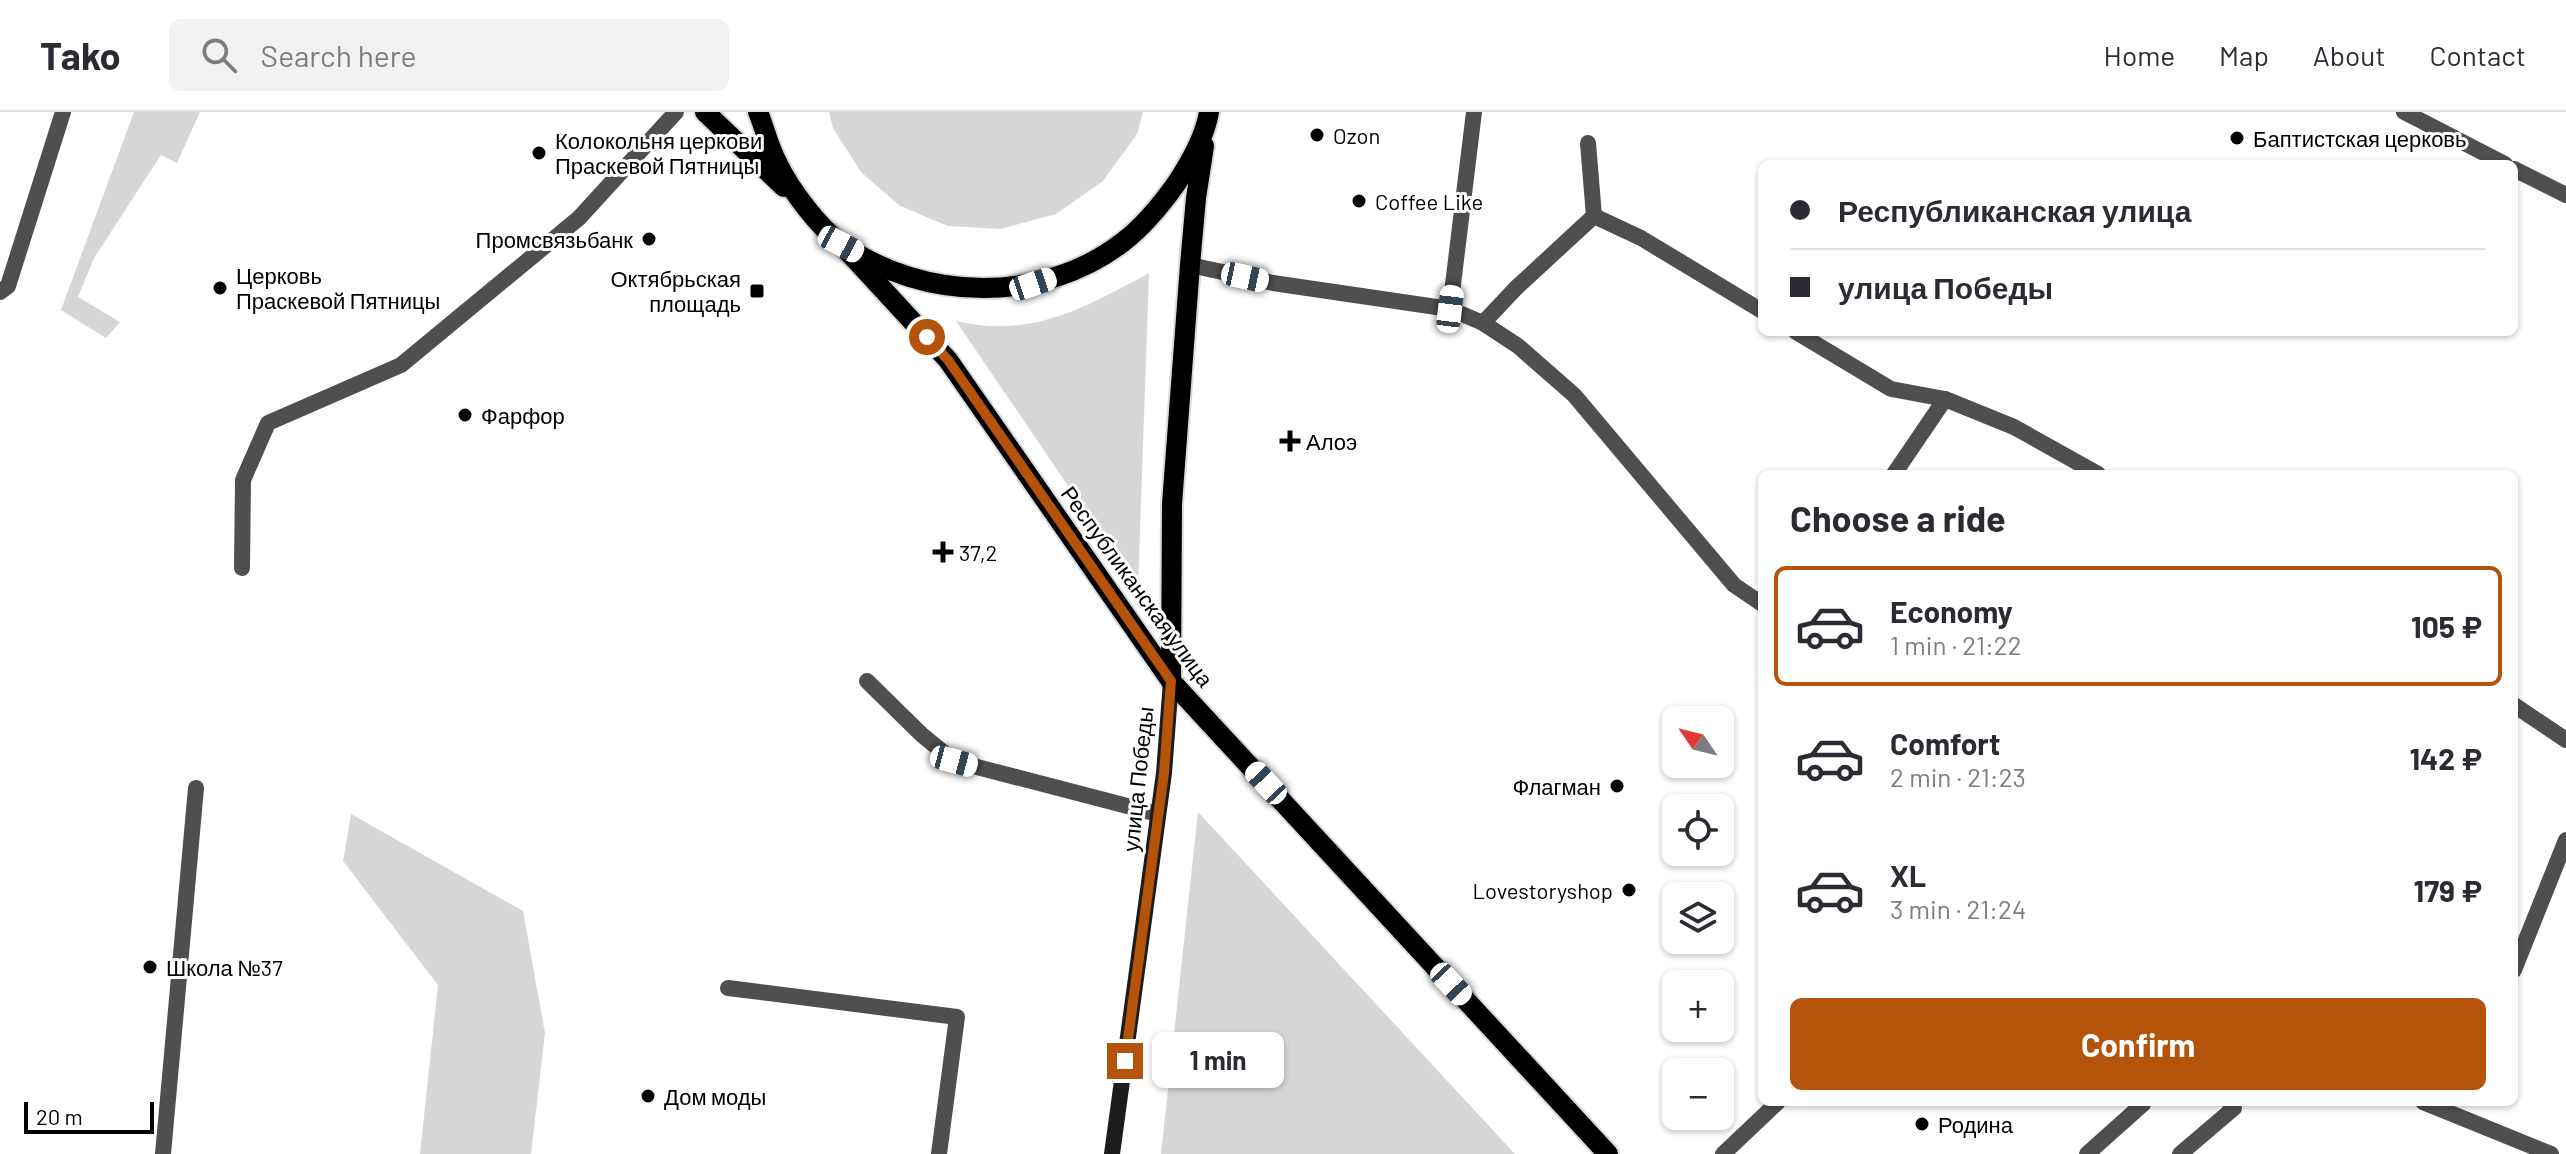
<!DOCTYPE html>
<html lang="en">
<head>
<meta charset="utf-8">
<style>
	body { margin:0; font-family:Barlow,sans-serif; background:#f2f2f3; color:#2b2b33; height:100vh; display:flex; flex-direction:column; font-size:30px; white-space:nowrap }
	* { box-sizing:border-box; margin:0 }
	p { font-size:26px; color:#7c7c81 }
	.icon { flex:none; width:44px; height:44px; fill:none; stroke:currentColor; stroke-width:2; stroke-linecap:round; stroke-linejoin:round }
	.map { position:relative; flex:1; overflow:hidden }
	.sheet { position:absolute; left:1758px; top:358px; width:760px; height:636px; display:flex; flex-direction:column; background:#fff; border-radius:12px; box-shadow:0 2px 6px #0004 }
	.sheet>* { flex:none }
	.guide { position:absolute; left:1758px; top:48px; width:760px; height:176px; border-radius:12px; box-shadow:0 2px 6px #0004; display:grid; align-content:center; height:176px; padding:0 32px; background:#fff }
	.needle { width:52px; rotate:305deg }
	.controls { position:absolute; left:1662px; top:594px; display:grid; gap:16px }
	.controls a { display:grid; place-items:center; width:72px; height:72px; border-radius:12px; background:#fff; box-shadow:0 2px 6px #0004; font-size:40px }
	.scale { position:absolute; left:24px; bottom:20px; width:130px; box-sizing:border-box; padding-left:8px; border:4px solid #000; border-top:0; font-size:22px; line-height:28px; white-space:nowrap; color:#000; -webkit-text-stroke:6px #fff; paint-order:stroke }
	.end { position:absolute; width:36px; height:36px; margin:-18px; border:10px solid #b45309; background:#fff; box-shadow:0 0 0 4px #fff }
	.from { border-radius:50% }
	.bubble { position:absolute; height:56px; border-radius:12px; background:#fff; box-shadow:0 2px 6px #0004; font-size:26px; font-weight:700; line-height:56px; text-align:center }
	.car { position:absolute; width:24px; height:48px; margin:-24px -12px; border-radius:10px; box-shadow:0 0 6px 2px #0007; background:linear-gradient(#fff 24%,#345 0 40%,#fff 0 76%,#345 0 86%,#fff 0) }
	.guide b { display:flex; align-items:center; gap:28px; height:76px; font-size:30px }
	.guide b+b { border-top:2px solid #e1e1e2 }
	.guide i { width:20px; height:20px; background:#2b2b33 }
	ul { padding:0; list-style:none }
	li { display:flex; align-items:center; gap:24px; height:120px; margin:0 16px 12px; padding:0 16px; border:4px solid transparent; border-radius:12px }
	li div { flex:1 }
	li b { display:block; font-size:30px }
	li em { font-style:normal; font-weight:700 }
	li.active { border-color:#b45309 }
	li>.icon { width:72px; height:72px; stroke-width:1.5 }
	h2 { padding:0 32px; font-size:36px; line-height:96px }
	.primary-button { display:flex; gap:16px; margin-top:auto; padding:16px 32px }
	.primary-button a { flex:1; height:92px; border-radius:12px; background:#b45309; color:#fff; font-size:32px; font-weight:700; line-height:92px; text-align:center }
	header { display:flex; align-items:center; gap:48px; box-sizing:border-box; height:112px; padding:0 40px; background:#fff; border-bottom:2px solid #e1e1e2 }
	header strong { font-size:38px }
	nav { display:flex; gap:44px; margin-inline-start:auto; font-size:28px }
	.search { width:560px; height:72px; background:#f2f2f3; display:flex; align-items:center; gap:20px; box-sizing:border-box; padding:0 28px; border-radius:12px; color:#7c7c81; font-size:30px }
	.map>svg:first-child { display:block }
	.green { fill:#d6d6d6 }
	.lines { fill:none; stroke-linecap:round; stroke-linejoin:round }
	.primary-casing { stroke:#dbdbdb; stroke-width:24 }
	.lane { stroke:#4f4f4f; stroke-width:16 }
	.street { stroke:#4f4f4f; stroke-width:16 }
	.secondary { stroke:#1c1c1c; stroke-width:16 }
	.primary { stroke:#000; stroke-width:20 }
	.route { stroke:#b45309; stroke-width:10 }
	.poi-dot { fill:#000; stroke:#fff; stroke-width:3 }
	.labels { text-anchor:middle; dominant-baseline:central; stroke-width:6; stroke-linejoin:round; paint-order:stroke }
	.poi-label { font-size:22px; fill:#000; stroke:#fff; text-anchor:start }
	.street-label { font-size:22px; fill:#000; stroke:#fff }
</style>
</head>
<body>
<header>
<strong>Tako</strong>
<div class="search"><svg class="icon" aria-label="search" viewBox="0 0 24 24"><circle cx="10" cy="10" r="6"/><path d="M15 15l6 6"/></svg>Search here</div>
<nav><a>Home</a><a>Map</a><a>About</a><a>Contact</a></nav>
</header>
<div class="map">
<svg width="2566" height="1042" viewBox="0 0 2566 1042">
	<rect width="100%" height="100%" fill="#fff"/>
	<g class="green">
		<polygon points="134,0 200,0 177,51 161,43 94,146 78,185 120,210 106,226 61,198"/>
		<polygon points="829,0 1143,0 1137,22 1103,69 1056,102 1000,117 948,114 900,94 861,60 833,16"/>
		<path d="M1149,161L1138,477L956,209C1031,227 1084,196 1149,161Z"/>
		<polygon points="1198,700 1515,1042 1161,1042"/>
		<polygon points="351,702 523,799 545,921 531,1042 420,1042 438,873 343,749"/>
	</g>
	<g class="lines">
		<defs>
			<g id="primary">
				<polyline points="705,0 784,75"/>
				<path d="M758,0C765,17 769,36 778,52C790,77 819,116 842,132C924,190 1043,192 1123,130C1144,114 1161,93 1176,72C1190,51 1205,25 1209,0"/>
				<polyline points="841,132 948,248 1171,569 1608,1042"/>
				<polyline points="1171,569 1172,392 1190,153 1196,86 1204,34"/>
			</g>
		</defs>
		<use href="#primary" class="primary-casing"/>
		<g class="lane">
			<polyline points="1588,31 1594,104"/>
			<polyline points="1190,153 1273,171 1450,197 1483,211 1518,234 1574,283 1734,473 1762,492"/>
			<polyline points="1450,197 1474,0"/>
			<polyline points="1483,211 1516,176 1594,104 1641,126 1762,199"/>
			<polyline points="1796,220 1891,277 1945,287 2014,315 2098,362"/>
			<polyline points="1894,362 1945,287"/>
			<polyline points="242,456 243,368 268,311 401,253 579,106 676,0"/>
			<polyline points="867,569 922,623 954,649 1158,702"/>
			<polyline points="2514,593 2566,628"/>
			<polyline points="2514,858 2566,728"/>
			<polyline points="728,876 957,905 939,1042"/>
			<polyline points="2423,990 2551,1042"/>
			<polyline points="163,1042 196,676"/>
			<polyline points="1723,1042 1778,990"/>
			<polyline points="2087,1042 2143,992"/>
			<polyline points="2180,1042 2234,996 2229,990"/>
		</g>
		<g class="street">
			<polyline points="2404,0 2505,52"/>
			<polyline points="2514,57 2566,83"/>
			<polyline points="0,180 8,174 63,0"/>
		</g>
		<polyline class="secondary" points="1112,1042 1164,661 1171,569"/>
		<use href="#primary" class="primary"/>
	</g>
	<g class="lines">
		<polyline class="route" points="927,225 948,248 1171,569 1164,661 1125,949"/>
	</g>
	<g class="poi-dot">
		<circle cx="1317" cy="23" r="8"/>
		<circle cx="2237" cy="26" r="8"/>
		<circle cx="539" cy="41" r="8"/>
		<circle cx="1359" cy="89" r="8"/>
		<circle cx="649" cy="127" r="8"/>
		<circle cx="220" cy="176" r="8"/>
		<rect x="749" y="171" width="16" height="16" rx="4"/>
		<circle cx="465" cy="303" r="8"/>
		<path d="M1286 317h8v8h8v8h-8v8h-8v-8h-8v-8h8z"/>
		<path d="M939 428h8v8h8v8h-8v8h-8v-8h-8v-8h8z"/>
		<circle cx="1617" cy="674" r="8"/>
		<circle cx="1629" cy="778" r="8"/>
		<circle cx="150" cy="855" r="8"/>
		<circle cx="648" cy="984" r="8"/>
		<circle cx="1922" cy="1012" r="8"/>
	</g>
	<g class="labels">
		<g class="poi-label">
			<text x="1333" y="23">Ozon</text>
			<text x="2253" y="26">Баптистская церковь</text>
			<text x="555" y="28">Колокольня церкови<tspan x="555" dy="25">Праскевой Пятницы</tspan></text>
			<text x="1375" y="89">Coffee Like</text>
			<text x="633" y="127" text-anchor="end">Промсвязьбанк</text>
			<text x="236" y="163">Церковь<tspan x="236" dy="25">Праскевой Пятницы</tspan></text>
			<text x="741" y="166" text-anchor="end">Октябрьская<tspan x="741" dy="25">площадь</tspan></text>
			<text x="481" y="303">Фарфор</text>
			<text x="1306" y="329">Алоэ</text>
			<text x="959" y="440">37,2</text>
			<text x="1601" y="674" text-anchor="end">Флагман</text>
			<text x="1613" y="778" text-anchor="end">Lovestoryshop</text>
			<text x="166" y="855">Школа №37</text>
			<text x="664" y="984">Дом моды</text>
			<text x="1938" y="1012">Родина</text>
		</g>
		<g class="street-label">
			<text transform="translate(1138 474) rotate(54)">Республиканская улица</text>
			<text transform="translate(1137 667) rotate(-84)">улица Победы</text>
		</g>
	</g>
</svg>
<div class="controls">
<a><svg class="needle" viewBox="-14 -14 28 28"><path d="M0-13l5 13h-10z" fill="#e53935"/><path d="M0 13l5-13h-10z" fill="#7c7c81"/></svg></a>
<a><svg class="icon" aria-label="locate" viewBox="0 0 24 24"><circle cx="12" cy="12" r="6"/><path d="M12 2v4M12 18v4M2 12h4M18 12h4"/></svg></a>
<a><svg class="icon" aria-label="layers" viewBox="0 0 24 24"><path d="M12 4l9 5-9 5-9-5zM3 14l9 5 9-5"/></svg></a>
<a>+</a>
<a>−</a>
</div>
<div class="scale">20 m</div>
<i class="end from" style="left:927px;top:225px"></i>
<i class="end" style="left:1125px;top:949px"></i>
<div class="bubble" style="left:1152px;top:920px;width:132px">1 min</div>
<i class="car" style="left:841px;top:132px;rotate:118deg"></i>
<i class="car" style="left:1245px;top:165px;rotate:102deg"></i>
<i class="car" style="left:1033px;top:172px;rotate:72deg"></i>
<i class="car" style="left:1450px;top:197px;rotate:7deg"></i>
<i class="car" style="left:954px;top:649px;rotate:105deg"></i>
<i class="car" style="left:1266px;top:671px;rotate:317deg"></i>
<i class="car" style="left:1451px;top:872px;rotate:137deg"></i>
<div class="guide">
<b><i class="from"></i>Республиканская улица</b>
<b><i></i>улица Победы</b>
</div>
<section class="sheet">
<h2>Choose a ride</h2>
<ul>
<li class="active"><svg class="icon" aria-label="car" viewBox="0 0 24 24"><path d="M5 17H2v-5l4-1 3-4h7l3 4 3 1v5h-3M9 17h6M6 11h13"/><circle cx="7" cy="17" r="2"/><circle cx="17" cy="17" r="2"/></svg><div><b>Economy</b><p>1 min · 21:22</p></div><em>105 ₽</em></li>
<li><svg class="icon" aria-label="car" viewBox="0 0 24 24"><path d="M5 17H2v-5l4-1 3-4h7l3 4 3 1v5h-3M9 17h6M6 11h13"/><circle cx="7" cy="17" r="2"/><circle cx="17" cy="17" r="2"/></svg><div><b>Comfort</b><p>2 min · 21:23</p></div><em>142 ₽</em></li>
<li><svg class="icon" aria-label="car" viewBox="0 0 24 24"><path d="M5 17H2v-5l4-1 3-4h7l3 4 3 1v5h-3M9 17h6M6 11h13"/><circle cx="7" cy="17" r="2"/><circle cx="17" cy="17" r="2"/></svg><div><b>XL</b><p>3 min · 21:24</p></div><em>179 ₽</em></li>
</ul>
<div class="primary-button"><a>Confirm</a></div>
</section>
</div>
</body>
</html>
